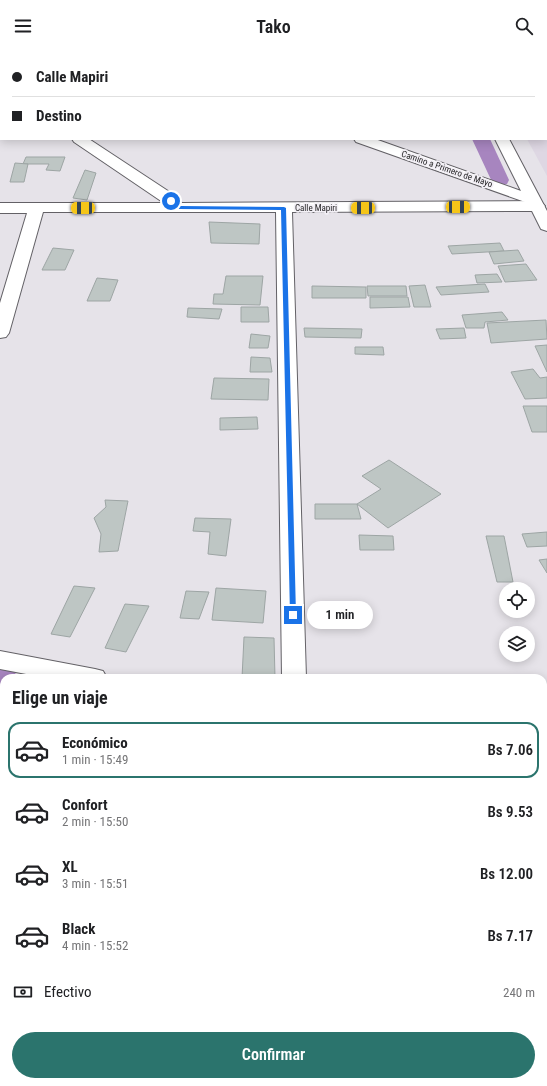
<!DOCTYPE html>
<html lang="es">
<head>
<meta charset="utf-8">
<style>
	body { margin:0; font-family:"Roboto Condensed",sans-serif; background:#f2f2f2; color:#202124; height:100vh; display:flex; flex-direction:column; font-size:15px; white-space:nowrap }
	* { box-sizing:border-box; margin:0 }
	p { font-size:13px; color:#757577 }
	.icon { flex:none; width:22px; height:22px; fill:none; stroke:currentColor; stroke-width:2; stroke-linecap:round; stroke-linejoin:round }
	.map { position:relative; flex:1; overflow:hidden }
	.panel { position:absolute; left:0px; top:622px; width:547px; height:412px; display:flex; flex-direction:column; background:#fff; border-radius:12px 12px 0 0; box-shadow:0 2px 10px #0003 }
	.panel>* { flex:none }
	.hud { position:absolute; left:0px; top:0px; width:547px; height:88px; box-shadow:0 2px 10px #0003; display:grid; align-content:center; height:88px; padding:0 12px; background:#fff }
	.buttons { position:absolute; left:499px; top:530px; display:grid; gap:8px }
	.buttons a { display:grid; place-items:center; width:36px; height:36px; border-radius:50%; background:#fff; box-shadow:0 2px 10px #0003; font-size:20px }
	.end { position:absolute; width:18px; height:18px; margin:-9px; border:5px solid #1a73e8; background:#fff; box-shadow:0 0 0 2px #fff }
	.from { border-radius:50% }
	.bubble { position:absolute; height:28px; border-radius:14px; background:#fff; box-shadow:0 2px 10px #0003; font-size:13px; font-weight:600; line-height:28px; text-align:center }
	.car { position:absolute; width:12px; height:24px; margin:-12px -6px; border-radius:5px; box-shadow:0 0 3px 1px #0007; background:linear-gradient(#f5c518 24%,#345 0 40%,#f5c518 0 76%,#345 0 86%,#f5c518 0) }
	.hud b { display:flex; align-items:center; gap:14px; height:38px; font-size:15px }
	.hud b+b { border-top:1px solid #e0e0e0 }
	.hud i { width:10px; height:10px; background:#202124 }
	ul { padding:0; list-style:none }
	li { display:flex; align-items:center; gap:12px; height:56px; margin:0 8px 6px; padding:0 4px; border:2px solid transparent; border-radius:12px }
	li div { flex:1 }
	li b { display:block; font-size:15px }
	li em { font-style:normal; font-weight:600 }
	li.on { border-color:#2b746d }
	li>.icon { width:36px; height:36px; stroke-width:1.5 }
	h2 { padding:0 12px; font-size:18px; line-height:48px }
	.pay { display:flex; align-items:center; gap:10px; height:44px; padding:0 12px; font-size:15px }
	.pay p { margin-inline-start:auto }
	.action { display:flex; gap:8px; margin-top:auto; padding:8px 12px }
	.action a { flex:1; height:46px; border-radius:24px; background:#2b746d; color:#fff; font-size:16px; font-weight:600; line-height:46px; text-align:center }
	header { display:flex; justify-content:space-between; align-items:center; height:52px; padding:0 12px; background:#fff; font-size:18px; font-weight:600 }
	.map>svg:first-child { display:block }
	.built { fill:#ded7e3 }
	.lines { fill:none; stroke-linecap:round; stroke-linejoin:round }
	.stream { fill:#a785bf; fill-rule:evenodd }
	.canal { fill:#a785bf; fill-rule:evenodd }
	.building { fill:#bec6c4; stroke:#9da5a4 }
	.minor-casing { stroke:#636166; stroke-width:2 }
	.major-casing { stroke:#636166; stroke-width:2 }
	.minor { fill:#fff; fill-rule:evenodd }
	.major { fill:#fff; fill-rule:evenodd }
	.route { fill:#1a73e8 }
	.labels { text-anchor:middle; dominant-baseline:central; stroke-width:3.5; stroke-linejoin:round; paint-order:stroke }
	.far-street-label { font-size:9px; fill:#242325; stroke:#f3f0f6 }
</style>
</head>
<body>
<header><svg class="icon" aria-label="menu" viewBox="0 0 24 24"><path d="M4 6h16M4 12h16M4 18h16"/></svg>Tako<svg class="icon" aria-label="search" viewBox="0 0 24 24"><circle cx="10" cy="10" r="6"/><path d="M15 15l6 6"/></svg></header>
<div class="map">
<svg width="547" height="1034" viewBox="0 0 547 1034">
	<rect width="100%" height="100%" fill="#e6e3e9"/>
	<polygon class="built" points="479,0 547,0 547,124 527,87 546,87 546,1"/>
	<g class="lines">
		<g class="stream">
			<rect x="436" y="0" width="5" height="1"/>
			<rect x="482" y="0" width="5" height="1"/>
		</g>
		<g class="canal">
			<polygon points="380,0 397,0 398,1 381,1"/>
			<polygon points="472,87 490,87 509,128 507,132 500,134 493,132"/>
			<polygon points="0,615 14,619 18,626 4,626 4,638 0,637"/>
			<rect x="543" y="722" width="4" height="26"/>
		</g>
	</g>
	<g class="building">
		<polygon points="26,105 65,105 60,119 46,118 49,112 23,112"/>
		<polygon points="15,111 28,112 24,130 10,130"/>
		<polygon points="85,118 96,121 87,148 73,146"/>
		<polygon points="209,170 260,172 259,192 211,191"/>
		<polygon points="500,191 504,199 452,202 448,194"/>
		<polygon points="53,196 74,198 65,218 42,218"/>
		<polygon points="518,198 524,209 494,212 489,200"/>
		<polygon points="526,212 537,228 505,230 498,214"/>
		<polygon points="497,222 502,230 477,231 475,223"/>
		<polygon points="226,224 263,224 260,253 213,252 214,242 223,242"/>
		<polygon points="97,226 118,228 110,249 87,249"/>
		<polygon points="485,232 489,240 441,243 436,235"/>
		<polygon points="425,233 431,255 414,255 409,234"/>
		<polygon points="312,234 366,235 366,246 312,246"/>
		<polygon points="367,234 406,234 407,244 368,244"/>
		<polygon points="370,245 408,245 410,255 370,256"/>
		<polygon points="241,255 268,255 269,270 241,270"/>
		<polygon points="188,256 222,257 219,267 187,265"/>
		<polygon points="502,260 508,268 485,270 484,276 466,276 462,263"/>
		<polygon points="546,268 547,287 491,291 487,271"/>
		<polygon points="304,276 362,277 361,286 305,285"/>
		<polygon points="464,276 466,286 440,287 436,277"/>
		<polygon points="251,282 270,284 268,296 249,296"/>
		<polygon points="547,293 547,320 535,294"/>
		<polygon points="355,295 383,295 384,303 355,302"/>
		<polygon points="251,305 270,306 272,320 250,320"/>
		<polygon points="533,317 540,326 547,325 547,346 525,347 511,320"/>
		<polygon points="214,326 269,327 268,348 211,347"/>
		<polygon points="523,354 547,354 547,380 532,380"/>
		<polygon points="257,365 258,377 220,378 220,366"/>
		<polygon points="389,408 441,442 388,476 357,452 381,437 362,424"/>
		<polygon points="105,448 128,449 118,499 99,500 101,482 94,466 106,455"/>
		<polygon points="315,452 357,452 361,467 315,467"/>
		<polygon points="195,466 231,467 226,504 208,502 210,480 193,479"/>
		<polygon points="547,480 547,494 527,495 522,482"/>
		<polygon points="359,483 393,484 394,498 360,498"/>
		<polygon points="486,484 504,484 513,530 497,530"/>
		<polygon points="547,507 547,521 539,508"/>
		<polygon points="74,534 95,536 70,585 51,582"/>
		<polygon points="216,536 266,539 263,571 212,568"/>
		<polygon points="186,539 209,540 199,567 180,566"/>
		<polygon points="125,552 149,554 126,600 105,596"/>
		<polygon points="244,585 274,586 275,626 242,626"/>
		<polygon points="543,752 547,753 547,797 543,796"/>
		<rect x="543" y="829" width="4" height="58"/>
	</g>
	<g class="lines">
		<defs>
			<g id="minor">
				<rect x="0" y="40" width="1" height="9"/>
				<polygon points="72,87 89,87 168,139 182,151 537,149 542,151 545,154 542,157 537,159 292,160 306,626 282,626 276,160 43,160 9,281 6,285 0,286 0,251 27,161 0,161 0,151 164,151 74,90"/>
				<polygon points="0,599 95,617 103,619 107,626 47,626 0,617"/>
				<polygon points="543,700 547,701 547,721 543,720"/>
			</g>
			<g id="major">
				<rect x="107" y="0" width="15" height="1"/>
				<rect x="451" y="0" width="12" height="1"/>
				<polygon points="354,87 375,87 521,139 495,87 509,87 547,159 547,179 541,177 528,151 356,90"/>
			</g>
		</defs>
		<use href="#minor" class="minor-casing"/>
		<use href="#major" class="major-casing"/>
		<use href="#minor" class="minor"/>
		<use href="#major" class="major"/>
	</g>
	<polygon class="route" points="169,148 173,148 180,154 284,155 286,156 296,563 293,566 290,563 281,158 179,157 169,150"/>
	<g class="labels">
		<g class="far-street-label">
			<text transform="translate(447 117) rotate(19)">Camino a Primero de Mayo</text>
			<text x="316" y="156">Calle Mapiri</text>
		</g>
	</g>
</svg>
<div class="buttons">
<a><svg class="icon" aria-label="locate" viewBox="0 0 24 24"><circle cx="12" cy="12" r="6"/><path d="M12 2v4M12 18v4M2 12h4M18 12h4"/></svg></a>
<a><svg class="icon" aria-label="layers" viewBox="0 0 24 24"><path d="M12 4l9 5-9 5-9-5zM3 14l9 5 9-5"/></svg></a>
</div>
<i class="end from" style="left:171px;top:149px"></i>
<i class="end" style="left:293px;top:563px"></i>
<div class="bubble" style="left:307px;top:549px;width:66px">1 min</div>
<i class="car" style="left:458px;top:155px;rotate:90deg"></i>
<i class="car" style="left:83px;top:156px;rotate:270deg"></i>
<i class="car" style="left:363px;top:156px;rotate:270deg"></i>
<div class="hud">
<b><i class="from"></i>Calle Mapiri</b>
<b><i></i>Destino</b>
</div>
<section class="panel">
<h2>Elige un viaje</h2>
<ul>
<li class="on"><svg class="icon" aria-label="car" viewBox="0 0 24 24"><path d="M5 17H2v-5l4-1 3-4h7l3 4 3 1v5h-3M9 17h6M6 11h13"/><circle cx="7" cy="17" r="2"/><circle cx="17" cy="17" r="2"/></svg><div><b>Económico</b><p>1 min · 15:49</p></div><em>Bs 7.06</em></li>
<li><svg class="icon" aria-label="car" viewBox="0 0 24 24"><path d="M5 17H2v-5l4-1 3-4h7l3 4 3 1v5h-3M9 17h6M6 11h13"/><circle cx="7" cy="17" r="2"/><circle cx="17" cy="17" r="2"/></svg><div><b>Confort</b><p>2 min · 15:50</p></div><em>Bs 9.53</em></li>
<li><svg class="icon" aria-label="car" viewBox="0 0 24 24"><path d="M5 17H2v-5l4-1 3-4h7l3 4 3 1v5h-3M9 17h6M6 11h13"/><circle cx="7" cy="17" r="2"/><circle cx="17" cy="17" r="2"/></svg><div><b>XL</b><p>3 min · 15:51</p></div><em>Bs 12.00</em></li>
<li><svg class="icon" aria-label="car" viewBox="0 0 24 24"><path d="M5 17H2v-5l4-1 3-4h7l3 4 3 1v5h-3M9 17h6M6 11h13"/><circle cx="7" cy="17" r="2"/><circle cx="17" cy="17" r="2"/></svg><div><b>Black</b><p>4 min · 15:52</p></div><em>Bs 7.17</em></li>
</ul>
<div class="pay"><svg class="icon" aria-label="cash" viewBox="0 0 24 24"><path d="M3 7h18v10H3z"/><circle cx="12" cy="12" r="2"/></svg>Efectivo<p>240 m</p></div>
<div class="action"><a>Confirmar</a></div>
</section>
</div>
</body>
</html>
